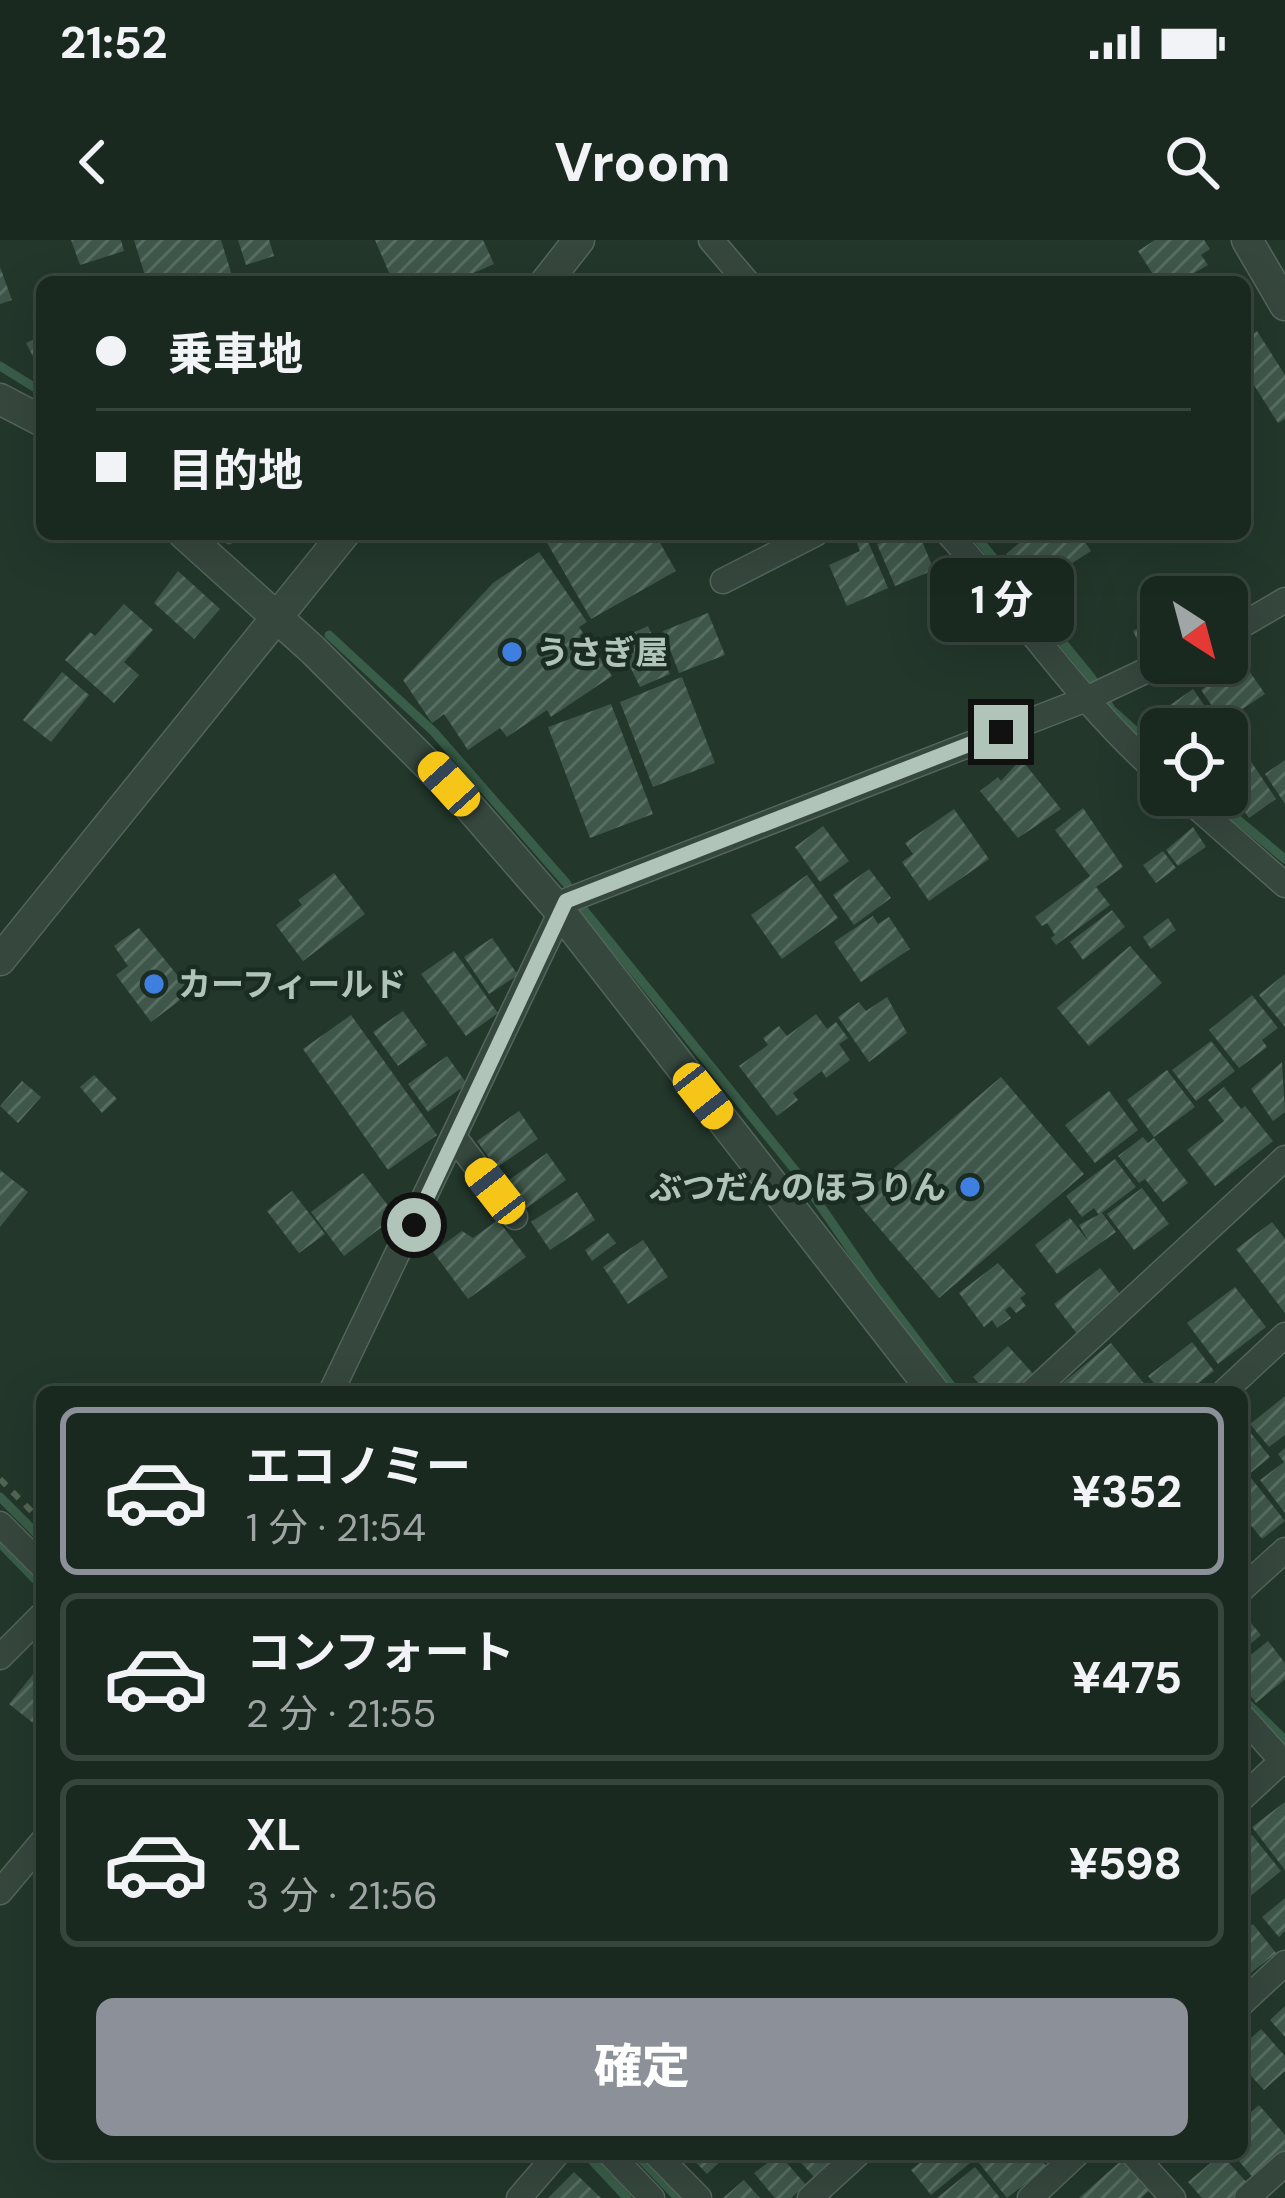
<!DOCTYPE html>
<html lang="ja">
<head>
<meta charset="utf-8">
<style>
	body { margin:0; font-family:"DM Sans","Noto Sans JP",sans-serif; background:#233129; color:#f1f3f6; height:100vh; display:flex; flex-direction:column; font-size:45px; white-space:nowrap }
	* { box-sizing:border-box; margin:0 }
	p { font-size:39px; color:#9fa6a5 }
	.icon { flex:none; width:66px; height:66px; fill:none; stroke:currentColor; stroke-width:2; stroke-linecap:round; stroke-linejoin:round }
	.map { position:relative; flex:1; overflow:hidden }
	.side { position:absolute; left:36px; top:1146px; width:1212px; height:774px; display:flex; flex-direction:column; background:#1a2920; border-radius:18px; box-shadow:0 12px 48px #0002,0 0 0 3px #38453e }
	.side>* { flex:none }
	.hud { position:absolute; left:36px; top:36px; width:1215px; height:264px; border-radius:18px; box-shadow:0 12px 48px #0002,0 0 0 3px #38453e; display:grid; align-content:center; height:264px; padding:0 60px; background:#1a2920 }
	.needle { width:78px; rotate:144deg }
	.fabs { position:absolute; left:1140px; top:336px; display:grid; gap:24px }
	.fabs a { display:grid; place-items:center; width:108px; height:108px; border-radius:18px; background:#1a2920; box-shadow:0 12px 48px #0002,0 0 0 3px #38453e; font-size:60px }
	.end { position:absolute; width:54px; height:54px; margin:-27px; border:15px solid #b1c4ba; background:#111; box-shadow:0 0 0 6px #111 }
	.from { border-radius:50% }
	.bubble { position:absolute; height:84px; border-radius:18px; background:#1a2920; box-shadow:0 12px 48px #0002,0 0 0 3px #38453e; font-size:39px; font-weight:800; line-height:84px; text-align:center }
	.car { position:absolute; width:36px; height:72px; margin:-36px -18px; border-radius:15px; box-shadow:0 0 9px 3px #0007; background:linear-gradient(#f5c518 24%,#345 0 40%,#f5c518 0 76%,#345 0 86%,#f5c518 0) }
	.hud b { display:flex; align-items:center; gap:42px; height:114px; font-size:45px }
	.hud b+b { border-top:3px solid #38453e }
	.hud i { width:30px; height:30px; background:#f1f3f6 }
	ul { padding:21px 0 0; list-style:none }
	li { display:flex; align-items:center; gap:36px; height:168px; margin:0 24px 18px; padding:0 36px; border:6px solid #38453e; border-radius:18px }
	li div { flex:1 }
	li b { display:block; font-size:45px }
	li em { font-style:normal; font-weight:800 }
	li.active { border-color:#8c9099 }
	li>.icon { width:108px; height:108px; stroke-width:1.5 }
	.button { display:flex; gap:24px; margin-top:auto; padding:24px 60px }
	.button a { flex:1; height:138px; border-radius:18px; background:#8c9099; color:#fff; font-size:48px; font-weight:800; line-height:138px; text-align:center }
	.status { display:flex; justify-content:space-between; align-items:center; height:84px; padding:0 60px; background:#1a2920; direction:ltr }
	.status svg { height:33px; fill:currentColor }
	header { display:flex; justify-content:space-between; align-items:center; height:156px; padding:0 60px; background:#1a2920; font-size:54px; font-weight:800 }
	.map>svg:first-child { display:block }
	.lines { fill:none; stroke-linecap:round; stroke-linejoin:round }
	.stream { stroke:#385d48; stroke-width:9 }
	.building { fill:url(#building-hatch) }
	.minor-casing { stroke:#54655c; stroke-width:27 }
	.tertiary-casing { stroke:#54655c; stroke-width:33 }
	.path { stroke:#536554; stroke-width:6; stroke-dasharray:9 9; stroke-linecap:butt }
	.minor { stroke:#36473e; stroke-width:24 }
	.tertiary { stroke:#36473e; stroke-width:30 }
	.route { stroke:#b1c4ba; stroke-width:15 }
	.shop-dot { fill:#3f7fe0; stroke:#1b2c23; stroke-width:4.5 }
	.labels { text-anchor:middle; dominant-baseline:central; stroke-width:9; stroke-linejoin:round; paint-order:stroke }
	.poi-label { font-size:33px; font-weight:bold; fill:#b1c4ba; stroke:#1b2c23; text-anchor:start }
</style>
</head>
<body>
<div class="status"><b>21:52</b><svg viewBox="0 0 49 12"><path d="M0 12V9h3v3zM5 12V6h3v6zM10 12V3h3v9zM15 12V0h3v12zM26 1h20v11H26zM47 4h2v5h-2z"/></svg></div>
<header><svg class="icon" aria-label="back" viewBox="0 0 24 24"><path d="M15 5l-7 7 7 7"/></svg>Vroom<svg class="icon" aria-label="search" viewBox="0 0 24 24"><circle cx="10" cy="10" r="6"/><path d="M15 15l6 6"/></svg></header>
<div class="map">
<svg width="1285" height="1958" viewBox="0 0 1285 1958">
	<defs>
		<pattern id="building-hatch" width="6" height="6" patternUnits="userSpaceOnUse" patternTransform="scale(3)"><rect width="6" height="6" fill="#3f574a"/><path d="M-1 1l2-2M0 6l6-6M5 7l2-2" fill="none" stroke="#586e62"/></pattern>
	</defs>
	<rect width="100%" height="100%" fill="#23372b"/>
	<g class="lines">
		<g class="stream">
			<polyline points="0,126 42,152"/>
			<polyline points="222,294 229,300"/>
			<polyline points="974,294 1091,437 1111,469 1161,514"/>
			<polyline points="329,395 434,492 567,644"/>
			<polyline points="1208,555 1285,619"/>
			<polyline points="584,670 799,935 875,1045 956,1152"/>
			<polyline points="0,1257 42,1299"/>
			<polyline points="0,1303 38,1342"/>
			<polyline points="1242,1458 1285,1500"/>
			<polyline points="586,1914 627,1958"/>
			<polyline points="636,1914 678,1958"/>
		</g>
	</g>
	<g class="building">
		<polygon points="71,0 121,0 124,11 80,25"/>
		<polygon points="134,0 221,0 234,42 147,42"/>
		<polygon points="238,0 269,0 274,16 246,25"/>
		<polygon points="375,0 483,0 494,24 453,42 393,42"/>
		<polygon points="1155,0 1204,0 1210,9 1201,15 1208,25 1194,33 1198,40 1158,42 1138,11"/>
		<polygon points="0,27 12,60 0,64"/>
		<polygon points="1257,91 1285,135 1285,179 1278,183 1245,131 1245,99"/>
		<polygon points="42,95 42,134 26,103"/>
		<polygon points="542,294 655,294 676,331 591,379"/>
		<polygon points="913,294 919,294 934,330 895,346 877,304"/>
		<polygon points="1030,294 1080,294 1091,311 1030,350 1006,314"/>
		<polygon points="866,297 888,348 847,366 829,325 860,311 856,301"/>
		<polygon points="539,312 587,382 579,387 612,436 551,477 547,470 507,497 500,488 468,510 444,474 432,483 403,440 493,343"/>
		<polygon points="178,331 220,369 194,399 154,363"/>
		<polygon points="124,364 153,390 124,422 139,435 114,463 65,420 90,392 95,396"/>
		<polygon points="708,373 725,415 679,433 663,391"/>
		<polygon points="1161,377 1161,413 1147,420 1133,391"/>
		<polygon points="648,386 670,434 640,447 617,400"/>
		<polygon points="1243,422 1265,454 1223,482 1201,450"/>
		<polygon points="62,432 89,455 51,502 23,480"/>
		<polygon points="682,437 715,523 653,547 620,462"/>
		<polygon points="1193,449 1215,481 1204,489 1161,489 1161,494 1150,479"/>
		<polygon points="611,464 653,574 590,598 548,487"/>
		<polygon points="1239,511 1245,520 1248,517 1276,559 1249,578 1227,547 1227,519"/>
		<polygon points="1021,519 1061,569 1018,598 980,551 998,537 1001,541"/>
		<polygon points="1285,520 1285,564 1265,534"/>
		<polygon points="1083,568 1123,627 1096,647 1110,665 1056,705 1051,698 1055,695 1047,683 1042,686 1035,677 1090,636 1055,590"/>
		<polygon points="954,569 989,619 929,661 902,622 913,614 905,603"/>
		<polygon points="823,586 849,621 820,642 795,607"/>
		<polygon points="1193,587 1206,607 1178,626 1166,610"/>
		<polygon points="1163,611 1176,628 1156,643 1143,625"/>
		<polygon points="869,629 891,658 854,685 833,655"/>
		<polygon points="334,633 365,674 303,721 276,685 302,665 298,660"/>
		<polygon points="807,635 838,678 782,719 751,675"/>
		<polygon points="1112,670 1125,687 1083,720 1070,702"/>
		<polygon points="873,676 878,684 889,677 910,709 861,742 834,702"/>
		<polygon points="1168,678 1176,690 1151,709 1143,697"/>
		<polygon points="139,688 191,752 151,782 116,735 128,726 114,706"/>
		<polygon points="492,698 518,735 489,754 464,717"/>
		<polygon points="1130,706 1162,743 1089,806 1057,768"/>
		<polygon points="454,711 498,773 466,796 421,734"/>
		<polygon points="1285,734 1285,787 1259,755"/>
		<polygon points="1252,755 1278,788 1262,800 1267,807 1239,828 1209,790"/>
		<polygon points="887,757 907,793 869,822 838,777 859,762 866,771"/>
		<polygon points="403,771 427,805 398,826 373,792"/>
		<polygon points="816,774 827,789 836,782 848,798 839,804 850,820 826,838 822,831 793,853 798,860 777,876 739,826 768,805 763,798 779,786 787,796"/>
		<polygon points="351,775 437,895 388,930 303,809"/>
		<polygon points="1211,801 1235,831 1196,861 1172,830"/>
		<polygon points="447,816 467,844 428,872 408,844"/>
		<polygon points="1282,822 1285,872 1273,881 1251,849"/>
		<polygon points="1167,830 1195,867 1154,897 1127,860"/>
		<polygon points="94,835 117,859 102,873 80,847"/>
		<polygon points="1001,837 1084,934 939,1058 856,961"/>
		<polygon points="22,841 41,857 18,883 0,866"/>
		<polygon points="1224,847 1241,869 1245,866 1273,901 1215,946 1187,910 1224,881 1208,860"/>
		<polygon points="1109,851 1138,890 1095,923 1065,885"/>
		<polygon points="519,871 538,899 496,928 477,901"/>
		<polygon points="1143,897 1148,903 1154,898 1188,943 1163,962 1145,939 1139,943 1118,916"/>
		<polygon points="547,913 566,940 525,969 506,942"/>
		<polygon points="1115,919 1136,947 1099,975 1094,968 1082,977 1066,956"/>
		<polygon points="0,930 28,952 0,987"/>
		<polygon points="363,933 396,976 344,1016 311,972"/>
		<polygon points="1142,948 1169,984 1134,1010 1107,974"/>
		<polygon points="292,951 325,994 299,1013 267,971"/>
		<polygon points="577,952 595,980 550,1010 531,982"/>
		<polygon points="1102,973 1116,992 1057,1034 1035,1005 1070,978 1089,1002 1079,985"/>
		<polygon points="498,980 526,1017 468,1059 433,1012 462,991 473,998"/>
		<polygon points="1272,982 1285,999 1285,1073 1236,1009"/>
		<polygon points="608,993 616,1003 592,1021 585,1010"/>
		<polygon points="643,1000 668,1037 628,1064 603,1027"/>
		<polygon points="998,1023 1026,1054 1020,1058 1026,1066 1016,1073 1010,1066 1005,1070 1011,1078 997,1088 992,1080 984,1087 959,1053"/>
		<polygon points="1100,1028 1124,1059 1078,1095 1054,1064"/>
		<polygon points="1235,1047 1266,1087 1218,1124 1187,1083"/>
		<polygon points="1192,1102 1214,1131 1187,1152 1161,1152 1148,1136"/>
		<polygon points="1111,1103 1151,1152 1064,1152 1059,1146"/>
		<polygon points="1008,1106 1036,1137 1019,1152 986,1152 973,1137"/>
		<polygon points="1285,1156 1285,1195 1269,1207 1250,1184"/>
		<polygon points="1250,1192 1270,1217 1242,1240 1242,1199"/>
		<polygon points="1285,1208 1285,1273 1260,1240 1284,1222 1278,1214"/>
		<polygon points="1251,1238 1285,1281 1262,1299 1242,1274 1242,1245"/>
		<polygon points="1246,1377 1261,1395 1242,1411 1242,1380"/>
		<polygon points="1268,1401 1285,1423 1285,1439 1256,1463 1242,1445 1242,1422"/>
		<polygon points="38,1428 42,1432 42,1490 9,1464"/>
		<polygon points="1285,1562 1285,1630 1252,1587"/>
		<polygon points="1252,1595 1281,1631 1242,1663 1242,1603"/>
		<polygon points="1285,1658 1285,1691 1279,1697 1262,1677"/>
		<polygon points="1253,1684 1276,1713 1242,1740 1242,1693"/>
		<polygon points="1285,1766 1285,1797 1270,1780"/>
		<polygon points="1261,1789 1285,1816 1285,1831 1264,1850 1242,1826 1242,1806"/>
		<polygon points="1259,1865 1285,1895 1285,1914 1255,1940 1233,1914 1242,1914 1242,1880"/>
		<polygon points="688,1914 728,1914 707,1934"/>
		<polygon points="779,1914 806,1945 791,1958 775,1958 754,1933"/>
		<polygon points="793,1914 841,1914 814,1937"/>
		<polygon points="931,1914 972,1914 975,1919 931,1955 911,1930"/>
		<polygon points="991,1914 1037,1914 1047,1927 1007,1958 979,1923"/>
		<polygon points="1221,1914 1250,1946 1236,1958 1202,1958 1188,1942"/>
		<polygon points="1123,1919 1150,1950 1141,1958 1079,1958"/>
		<polygon points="975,1927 1000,1958 937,1958"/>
		<polygon points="574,1932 601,1958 548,1958"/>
		<polygon points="744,1940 760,1958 723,1958"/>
	</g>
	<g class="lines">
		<defs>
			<g id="minor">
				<polyline points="711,0 747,42"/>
				<path d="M949,294C1021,373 1080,464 1161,535"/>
				<polyline points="723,341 815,294"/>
				<polyline points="1227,394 1285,360"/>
				<polyline points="1183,555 1285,645"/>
				<polyline points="454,897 515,977"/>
				<polyline points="331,1152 566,661 1084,460 1162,423"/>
				<polyline points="1032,1152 1285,918"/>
				<polyline points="1224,1152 1285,1095"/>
				<polyline points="0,1284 42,1326"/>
				<polyline points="1242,1349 1285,1310"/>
				<polyline points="0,1417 42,1375"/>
				<polyline points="1242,1476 1285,1524"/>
				<polyline points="1242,1558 1282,1521"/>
				<polyline points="0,1652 42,1602"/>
				<polyline points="1242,1763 1285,1723"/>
				<polyline points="610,1914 652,1958"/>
				<polyline points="656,1914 699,1958"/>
				<polyline points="1133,1914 1173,1958"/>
				<polyline points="519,1958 557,1914"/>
				<polyline points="810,1958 858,1914"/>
				<polyline points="1030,1958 1077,1914"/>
				<polyline points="1247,1958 1285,1924"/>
			</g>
			<g id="tertiary">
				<polyline points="1247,0 1285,65"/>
				<polyline points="546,42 579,0"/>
				<polyline points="0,159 42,181"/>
				<polyline points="184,294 313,410 467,564 559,670 934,1152"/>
				<polyline points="0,720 344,294"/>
			</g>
		</defs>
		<use href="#minor" class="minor-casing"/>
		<use href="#tertiary" class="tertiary-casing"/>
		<polyline class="path" points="0,1239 42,1282"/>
		<use href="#minor" class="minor"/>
		<use href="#tertiary" class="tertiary"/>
	</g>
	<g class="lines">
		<polyline class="route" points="414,985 566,661 1001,492"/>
	</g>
	<g class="shop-dot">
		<circle cx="512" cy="412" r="12"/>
		<circle cx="154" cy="744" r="12"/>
		<circle cx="970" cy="947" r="12"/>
	</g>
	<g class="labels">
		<g class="poi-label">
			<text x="536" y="412">うさぎ屋</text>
			<text x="178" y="744">カーフィールド</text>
			<text x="946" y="947" text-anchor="end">ぶつだんのほうりん</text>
		</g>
	</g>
</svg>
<div class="fabs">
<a><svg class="needle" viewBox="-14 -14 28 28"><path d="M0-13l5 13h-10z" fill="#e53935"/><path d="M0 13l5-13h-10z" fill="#9fa6a5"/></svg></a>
<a><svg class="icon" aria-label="locate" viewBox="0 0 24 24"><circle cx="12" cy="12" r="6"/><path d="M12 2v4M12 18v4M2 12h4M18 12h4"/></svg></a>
</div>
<i class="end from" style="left:414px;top:985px"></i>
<i class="end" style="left:1001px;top:492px"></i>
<div class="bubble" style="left:930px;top:318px;width:144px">1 分</div>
<i class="car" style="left:449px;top:544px;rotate:318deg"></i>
<i class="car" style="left:703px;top:856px;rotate:142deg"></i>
<i class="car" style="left:495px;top:951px;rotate:322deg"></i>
<div class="hud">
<b><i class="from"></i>乗車地</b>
<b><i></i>目的地</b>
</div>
<section class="side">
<ul>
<li class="active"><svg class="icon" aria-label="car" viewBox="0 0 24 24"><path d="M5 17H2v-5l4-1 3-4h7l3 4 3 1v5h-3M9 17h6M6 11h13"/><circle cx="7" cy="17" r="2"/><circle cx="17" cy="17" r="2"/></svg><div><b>エコノミー</b><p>1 分 · 21:54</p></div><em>¥352</em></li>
<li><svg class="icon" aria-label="car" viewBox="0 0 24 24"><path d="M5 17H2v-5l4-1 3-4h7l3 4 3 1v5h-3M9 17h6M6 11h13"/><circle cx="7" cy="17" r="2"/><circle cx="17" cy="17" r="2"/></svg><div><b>コンフォート</b><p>2 分 · 21:55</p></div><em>¥475</em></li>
<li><svg class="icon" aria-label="car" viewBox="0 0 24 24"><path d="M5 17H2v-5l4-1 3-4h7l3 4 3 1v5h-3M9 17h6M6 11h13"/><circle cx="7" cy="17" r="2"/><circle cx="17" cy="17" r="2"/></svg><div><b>XL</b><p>3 分 · 21:56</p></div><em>¥598</em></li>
</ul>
<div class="button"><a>確定</a></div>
</section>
</div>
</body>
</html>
